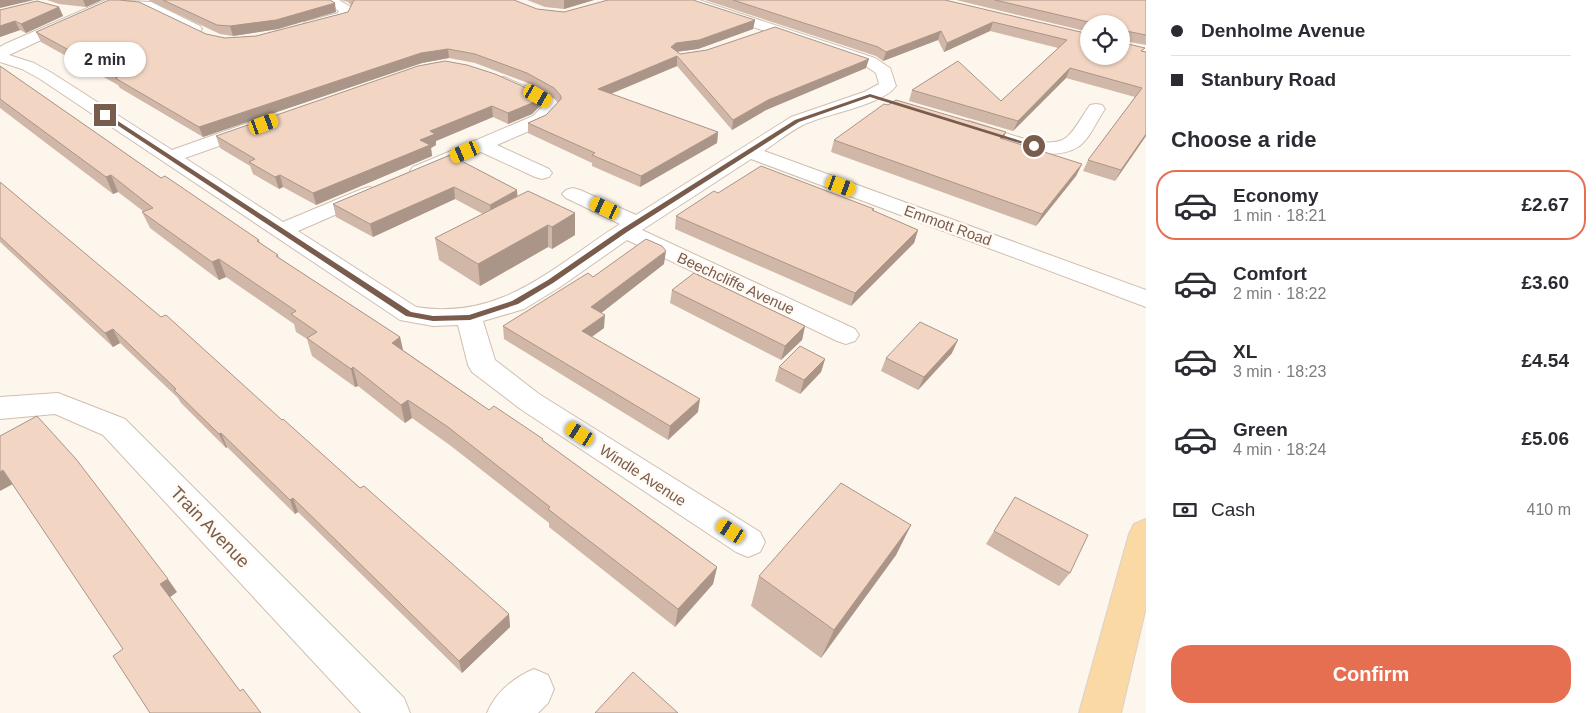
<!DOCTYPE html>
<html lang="en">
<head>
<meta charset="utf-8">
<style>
	body { margin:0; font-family:Helvetica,sans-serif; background:#f7f7f7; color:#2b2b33; height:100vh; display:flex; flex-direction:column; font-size:19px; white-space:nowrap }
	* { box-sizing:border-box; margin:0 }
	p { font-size:16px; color:#7c7c81 }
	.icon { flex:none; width:28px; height:28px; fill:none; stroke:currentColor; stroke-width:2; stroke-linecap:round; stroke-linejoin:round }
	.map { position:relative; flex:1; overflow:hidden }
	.sheet { display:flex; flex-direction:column; background:#fff; width:450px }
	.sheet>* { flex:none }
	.guide { display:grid; align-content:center; height:110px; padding:0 25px; background:#fff }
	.buttons { position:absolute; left:1080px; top:15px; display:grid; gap:10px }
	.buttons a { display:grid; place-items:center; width:50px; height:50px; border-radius:50%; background:#fff; box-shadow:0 1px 4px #0004; font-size:25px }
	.end { position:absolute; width:22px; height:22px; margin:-11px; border:6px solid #7a5c4d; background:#fff; box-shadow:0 0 0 2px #fff }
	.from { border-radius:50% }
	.bubble { position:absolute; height:35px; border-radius:18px; background:#fff; box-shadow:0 1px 4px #0004; font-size:16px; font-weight:800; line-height:35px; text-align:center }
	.car { position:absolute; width:15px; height:30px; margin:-15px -8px; border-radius:6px; box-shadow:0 0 4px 1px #0007; background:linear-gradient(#f5c518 24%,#345 0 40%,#f5c518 0 76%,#345 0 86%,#f5c518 0) }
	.guide b { display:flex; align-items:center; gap:18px; height:48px; font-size:19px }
	.guide b+b { border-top:1px solid #e1e1e2 }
	.guide i { width:12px; height:12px; background:#2b2b33 }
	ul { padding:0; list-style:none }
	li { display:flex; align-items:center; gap:15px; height:70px; margin:0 10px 8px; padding:0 15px; border:2px solid transparent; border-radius:20px }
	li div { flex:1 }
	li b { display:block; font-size:19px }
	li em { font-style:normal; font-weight:800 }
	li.on { border-color:#e76f51 }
	li>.icon { width:45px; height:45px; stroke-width:1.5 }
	h2 { padding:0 25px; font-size:22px; line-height:60px }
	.pay { display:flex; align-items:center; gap:12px; height:55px; padding:0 25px; font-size:19px }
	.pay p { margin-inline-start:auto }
	.primary-button { display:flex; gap:10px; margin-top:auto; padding:10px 25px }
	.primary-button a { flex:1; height:58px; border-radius:20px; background:#e76f51; color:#fff; font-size:20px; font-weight:800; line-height:58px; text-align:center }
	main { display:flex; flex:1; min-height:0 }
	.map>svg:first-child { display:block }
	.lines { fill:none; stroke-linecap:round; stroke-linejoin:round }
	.minor-casing { stroke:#d1beb0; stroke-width:2 }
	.primary-casing { stroke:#dad1cd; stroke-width:2 }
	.minor { fill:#fff; fill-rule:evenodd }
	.primary { fill:#fbd9a5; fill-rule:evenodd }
	.wall { fill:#d1b7a8 }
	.shaded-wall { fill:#aa9588 }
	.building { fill:#f3d5c3; stroke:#aa9588 }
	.route { fill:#7a5c4d }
	.labels { text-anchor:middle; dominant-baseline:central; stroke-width:5; stroke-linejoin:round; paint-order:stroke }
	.street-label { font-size:15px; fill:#7a5c4d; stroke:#fffaf3 }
	.near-street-label { font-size:18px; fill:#7a5c4d; stroke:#fffaf3 }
</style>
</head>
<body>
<main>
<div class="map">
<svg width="1146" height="713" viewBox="0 0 1146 713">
	<rect width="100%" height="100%" fill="#fdf6ec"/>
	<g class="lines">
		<defs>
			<g id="minor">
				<path d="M106,0L151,2L200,26L202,29L200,32H190L143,9L114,6L9,55L34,63L52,73L172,150L245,124L252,122L259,124L261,128L259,132L185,158L283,222L362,189L369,187L376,189L379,193L376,197L298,231L416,307C502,321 554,266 620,224L566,198L562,194L566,190L573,188L580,190L636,215L791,117L864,92L879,84L876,73L863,64L681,3L679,0H699L875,58L890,68L896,86C883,105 825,114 803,125C789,132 777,142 764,151L1146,290V307L751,159L642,230L855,329L859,335L855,341L846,344L837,341L627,240L560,287L524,309L483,321L495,360L539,394L760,532L765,542L760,552L748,557L736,552L519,408L472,372L468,365L458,325L433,326L400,320L40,79L22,69L0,62V47L5,44Z"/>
				<polygon points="321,0 339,0 354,9 349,19 310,29 305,28 303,25 305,22 338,13 339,11"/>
				<polygon points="504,77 555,99 560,108 545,124 497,145 549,169 552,173 549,177 542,179 535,177 481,152 427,175 420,177 413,175 410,171 413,167 533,116 542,107 498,86 496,82 498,78"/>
				<path d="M1096,104L1102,105L1105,109C1097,120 1090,139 1078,147C1047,166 993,140 963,130L960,126L963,122L969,121C991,126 1047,154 1067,137C1076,129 1082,116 1090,105Z"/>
				<polygon points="58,393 125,419 404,698 410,713 361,713 103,435 55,414 0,419 0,397"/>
				<path d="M534,669L548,675L554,689L548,703L538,713H487C496,692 513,678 534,669Z"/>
			</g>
			<polygon id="primary" points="1146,519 1146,607 1121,713 1079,713 1129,534 1134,524"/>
		</defs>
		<use href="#minor" class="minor-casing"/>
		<use href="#primary" class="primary-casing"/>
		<use href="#minor" class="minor"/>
		<use href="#primary" class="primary"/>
	</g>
	<g class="wall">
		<polygon points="47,0 102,0 86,7 59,4"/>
		<polygon points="148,0 330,0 336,12 278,29 233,36 220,34"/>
		<polygon points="341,0 514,0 537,9 564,12 755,20 753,29 698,49 677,52 680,54 866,68 766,110 732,130 677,66 611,94 718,132 717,143 640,187 592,166 592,163 528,133 528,123 546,115 558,102 555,99 528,83 475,63 449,58 422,63 203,137 120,88 118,85 41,42 36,32 206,34 225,38 256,36 348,12 351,5 348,2"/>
		<polygon points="527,0 594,0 564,9 545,7"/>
		<polygon points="705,0 945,0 1089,34 1089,56 1121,24 1089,24 1089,32 956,0 1146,0 1146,45 1124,41 1124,43 1146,52 1146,136 1115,181 1083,171 1088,160 1135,97 1066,78 1013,131 909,101 912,90 1001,101 1058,48 990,31 944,52 938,40 883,61 876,56"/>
		<polygon points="59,7 63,16 26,33 20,30 0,37 0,10"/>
		<polygon points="0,66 161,178 259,240 260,243 278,255 279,258 400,337 403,350 489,410 543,441 717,567 713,584 675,627 549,527 549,523 451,446 412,418 405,423 358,386 355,387 312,356 307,339 296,332 294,324 226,277 219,280 150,228 142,212 143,211 118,192 113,194 0,108"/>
		<polygon points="539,96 539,107 532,114 508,124 493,117 436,141 436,145 431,148 432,156 316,205 283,187 279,189 253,174 250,166 220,148 216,136"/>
		<polygon points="1006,132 1003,139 1082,164 1076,176 1036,226 831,152 834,140"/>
		<polygon points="450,155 517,190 517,196 575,213 575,235 552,249 548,247 480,286 439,260 435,238 483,214 455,199 373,237 336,217 333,204"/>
		<polygon points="0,182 509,614 510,627 462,673 298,512 295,514 227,447 226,448 181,403 178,398 120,343 113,347 0,242"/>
		<polygon points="718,193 873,211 918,230 914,243 851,306 675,229 676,216"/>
		<polygon points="664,264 601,313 604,328 592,337 698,412 668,440 504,339 503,326 593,277"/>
		<polygon points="672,290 805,326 802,340 781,360 670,303"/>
		<polygon points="952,353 918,390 881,371 886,358"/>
		<polygon points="825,359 821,372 800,394 775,381 779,367"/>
		<polygon points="1015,497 1070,573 1059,586 986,544"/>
		<polygon points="911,525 896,555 821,658 751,606 759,576"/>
	</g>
	<g class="shaded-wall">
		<polygon points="0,0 34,0 0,8"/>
		<polygon points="83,0 102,0 86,7"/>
		<polygon points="564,0 594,0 564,9"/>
		<polygon points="335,3 336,12 278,29 233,36 230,26"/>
		<polygon points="59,7 63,16 26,33 21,24"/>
		<polygon points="755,20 753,29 698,49 675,52 671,47 676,43"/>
		<polygon points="15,21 20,30 0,37 0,26"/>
		<polygon points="993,22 990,31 944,52 947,43"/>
		<polygon points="941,31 938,40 883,61 886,52"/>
		<polygon points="448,49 449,58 422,63 203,137 199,127 421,53"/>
		<polygon points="677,56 677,66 598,99 598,89"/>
		<polygon points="869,59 866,68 766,110 732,130 733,120 768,100"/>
		<polygon points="1070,68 1066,78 1013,131 1018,121"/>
		<polygon points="539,96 539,107 532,114 508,124 508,113"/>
		<polygon points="492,106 493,117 436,141 436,145 431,148 432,156 316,205 313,193 420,140 430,131"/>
		<polygon points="718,132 717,143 640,187 641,176"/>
		<polygon points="1006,132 1001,144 1000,138"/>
		<polygon points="1146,134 1146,136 1115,181 1121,170"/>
		<polygon points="1082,164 1076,176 1036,226 1042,214"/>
		<polygon points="111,175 118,192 113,194 106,177"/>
		<polygon points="280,175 283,187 279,189 275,177"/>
		<polygon points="454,187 455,199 373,237 370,224"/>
		<polygon points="517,190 518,203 491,217 490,205"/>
		<polygon points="575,213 575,235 552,249 552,227"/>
		<polygon points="548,225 548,247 480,286 478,264"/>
		<polygon points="918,230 914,243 851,306 855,293"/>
		<polygon points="666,251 664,264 591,321 591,307"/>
		<polygon points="219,259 226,277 219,280 212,262"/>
		<polygon points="605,315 604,328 581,344 582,331"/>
		<polygon points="805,326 802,340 781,360 785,346"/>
		<polygon points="113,329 120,343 113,347 105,333"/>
		<polygon points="400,337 404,355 392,343"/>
		<polygon points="958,340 952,353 918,390 924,377"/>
		<polygon points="825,359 821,372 800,394 804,380"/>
		<polygon points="353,367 358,386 355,387 351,369"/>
		<polygon points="700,399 698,412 668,440 670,426"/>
		<polygon points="408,400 412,418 405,423 401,405"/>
		<polygon points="221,433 227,447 226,448 219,434"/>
		<polygon points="3,470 13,484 0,491 0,472"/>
		<polygon points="293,498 298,512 295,514 290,500"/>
		<polygon points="911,525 896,555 821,658 834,630"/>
		<polygon points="717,567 713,584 675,627 678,609"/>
		<polygon points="168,579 177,592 169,598 160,584"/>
		<polygon points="509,614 510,627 462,673 459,661"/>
	</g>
	<g class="building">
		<polygon points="109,0 119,0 139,2 206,34 225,38 256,36 348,12 354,0 514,0 537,9 564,12 608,0 693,0 755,20 699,40 676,43 671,47 680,54 707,50 775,27 869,59 768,100 733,120 677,56 598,89 718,132 641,176 592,155 595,153 528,123 546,115 561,99 561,96 554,88 527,73 475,54 448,49 421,53 199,127 115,78 118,77 36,32"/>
		<polygon points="163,0 330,0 335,3 276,20 230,26 217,25"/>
		<polygon points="733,0 945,0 1089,34 1089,56 1121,56 1121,24 1094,24 1093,23 995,0 1146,0 1146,35 1126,31 1123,33 1124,43 1145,48 1141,51 1146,52 1146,134 1121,170 1088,160 1142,88 1070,68 1018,121 912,90 958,61 1001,101 1067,40 993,22 947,43 941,31 886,52 878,47"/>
		<polygon points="37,1 59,7 21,24 15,21 0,26 0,10"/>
		<polygon points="445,61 467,65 495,74 522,86 539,96 532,103 508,113 492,106 430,131 435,134 420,140 430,145 313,193 280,175 275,177 249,162 255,159 216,136 418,66"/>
		<polygon points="0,66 161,178 165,176 259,240 257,241 278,255 276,256 400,337 392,343 489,410 494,406 543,439 542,440 717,567 678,609 548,509 550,507 448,427 408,400 401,405 353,367 351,369 307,338 317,332 291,314 296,311 219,259 212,262 142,212 153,208 111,175 106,177 0,99"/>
		<polygon points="896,100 1006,132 1000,138 1082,164 1042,214 834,140 884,104 888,105"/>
		<polygon points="450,155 517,190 490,205 454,187 370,224 333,204"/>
		<polygon points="761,166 874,209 872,210 918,230 855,293 676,216 714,191 718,193"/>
		<polygon points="0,182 161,317 166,315 282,420 283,419 360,488 364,486 509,614 459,661 293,498 290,500 221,433 219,434 174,390 176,389 113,329 105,333 0,237"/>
		<polygon points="528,191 575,213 552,227 548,225 478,264 435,238"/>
		<polygon points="646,239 662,246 666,251 591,307 605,315 582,331 700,399 670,426 503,326 588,273 593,277"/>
		<polygon points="694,273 805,326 785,346 672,290"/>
		<polygon points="920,322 958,340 924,377 886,358"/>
		<polygon points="800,346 825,359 804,380 779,367"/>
		<polygon points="37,416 76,459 168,579 160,584 240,691 243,689 261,713 150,713 113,656 123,649 3,470 0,472 0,436"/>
		<polygon points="841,483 911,525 834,630 759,576"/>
		<polygon points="1015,497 1088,535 1070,573 994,531"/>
		<polygon points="633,672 678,713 595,713"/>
	</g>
	<polygon class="route" points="870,94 1037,146 1032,147 870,97 799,122 627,232 553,283 518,304 470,320 433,321 406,316 102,115 107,114 411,312 433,316 469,315 512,301 548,280 622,229 795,120"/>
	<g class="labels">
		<g class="street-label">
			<text transform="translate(948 225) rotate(20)">Emmott Road</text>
			<text transform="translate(736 283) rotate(25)">Beechcliffe Avenue</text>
			<text transform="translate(643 475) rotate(33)">Windle Avenue</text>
		</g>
		<g class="near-street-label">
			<text transform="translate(210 527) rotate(46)">Train Avenue</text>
		</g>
	</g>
</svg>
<div class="buttons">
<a><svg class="icon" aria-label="locate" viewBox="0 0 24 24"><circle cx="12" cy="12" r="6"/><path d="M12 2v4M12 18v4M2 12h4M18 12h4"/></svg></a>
</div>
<i class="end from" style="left:1034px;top:146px"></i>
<i class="end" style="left:105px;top:115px"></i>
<div class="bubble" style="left:64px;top:42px;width:82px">2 min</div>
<i class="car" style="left:538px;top:96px;rotate:120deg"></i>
<i class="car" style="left:264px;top:124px;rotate:70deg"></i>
<i class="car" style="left:465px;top:152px;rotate:247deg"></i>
<i class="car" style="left:841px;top:186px;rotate:110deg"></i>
<i class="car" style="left:605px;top:208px;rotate:295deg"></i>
<i class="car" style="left:580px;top:434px;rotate:303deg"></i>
<i class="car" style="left:731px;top:531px;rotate:303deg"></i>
</div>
<section class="sheet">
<div class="guide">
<b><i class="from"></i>Denholme Avenue</b>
<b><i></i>Stanbury Road</b>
</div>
<h2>Choose a ride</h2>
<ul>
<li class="on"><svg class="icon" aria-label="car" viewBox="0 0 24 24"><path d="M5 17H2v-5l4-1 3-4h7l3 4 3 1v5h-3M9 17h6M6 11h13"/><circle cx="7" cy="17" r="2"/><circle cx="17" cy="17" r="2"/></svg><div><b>Economy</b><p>1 min · 18:21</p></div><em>£2.67</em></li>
<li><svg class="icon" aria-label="car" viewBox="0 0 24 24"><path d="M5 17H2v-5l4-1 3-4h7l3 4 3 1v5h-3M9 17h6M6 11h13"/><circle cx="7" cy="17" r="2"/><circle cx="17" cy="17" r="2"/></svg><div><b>Comfort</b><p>2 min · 18:22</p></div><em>£3.60</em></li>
<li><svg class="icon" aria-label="car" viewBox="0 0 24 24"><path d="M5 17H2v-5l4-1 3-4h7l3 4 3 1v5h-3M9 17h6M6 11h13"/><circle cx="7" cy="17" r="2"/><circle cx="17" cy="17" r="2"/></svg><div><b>XL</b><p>3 min · 18:23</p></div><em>£4.54</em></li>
<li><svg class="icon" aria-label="car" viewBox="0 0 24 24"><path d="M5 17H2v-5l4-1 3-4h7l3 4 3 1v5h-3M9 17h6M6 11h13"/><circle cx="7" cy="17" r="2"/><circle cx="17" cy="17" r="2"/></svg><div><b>Green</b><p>4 min · 18:24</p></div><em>£5.06</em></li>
</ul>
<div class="pay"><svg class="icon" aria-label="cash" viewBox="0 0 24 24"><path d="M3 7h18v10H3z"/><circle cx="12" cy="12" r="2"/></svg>Cash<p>410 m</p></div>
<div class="primary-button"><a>Confirm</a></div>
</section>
</main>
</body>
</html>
